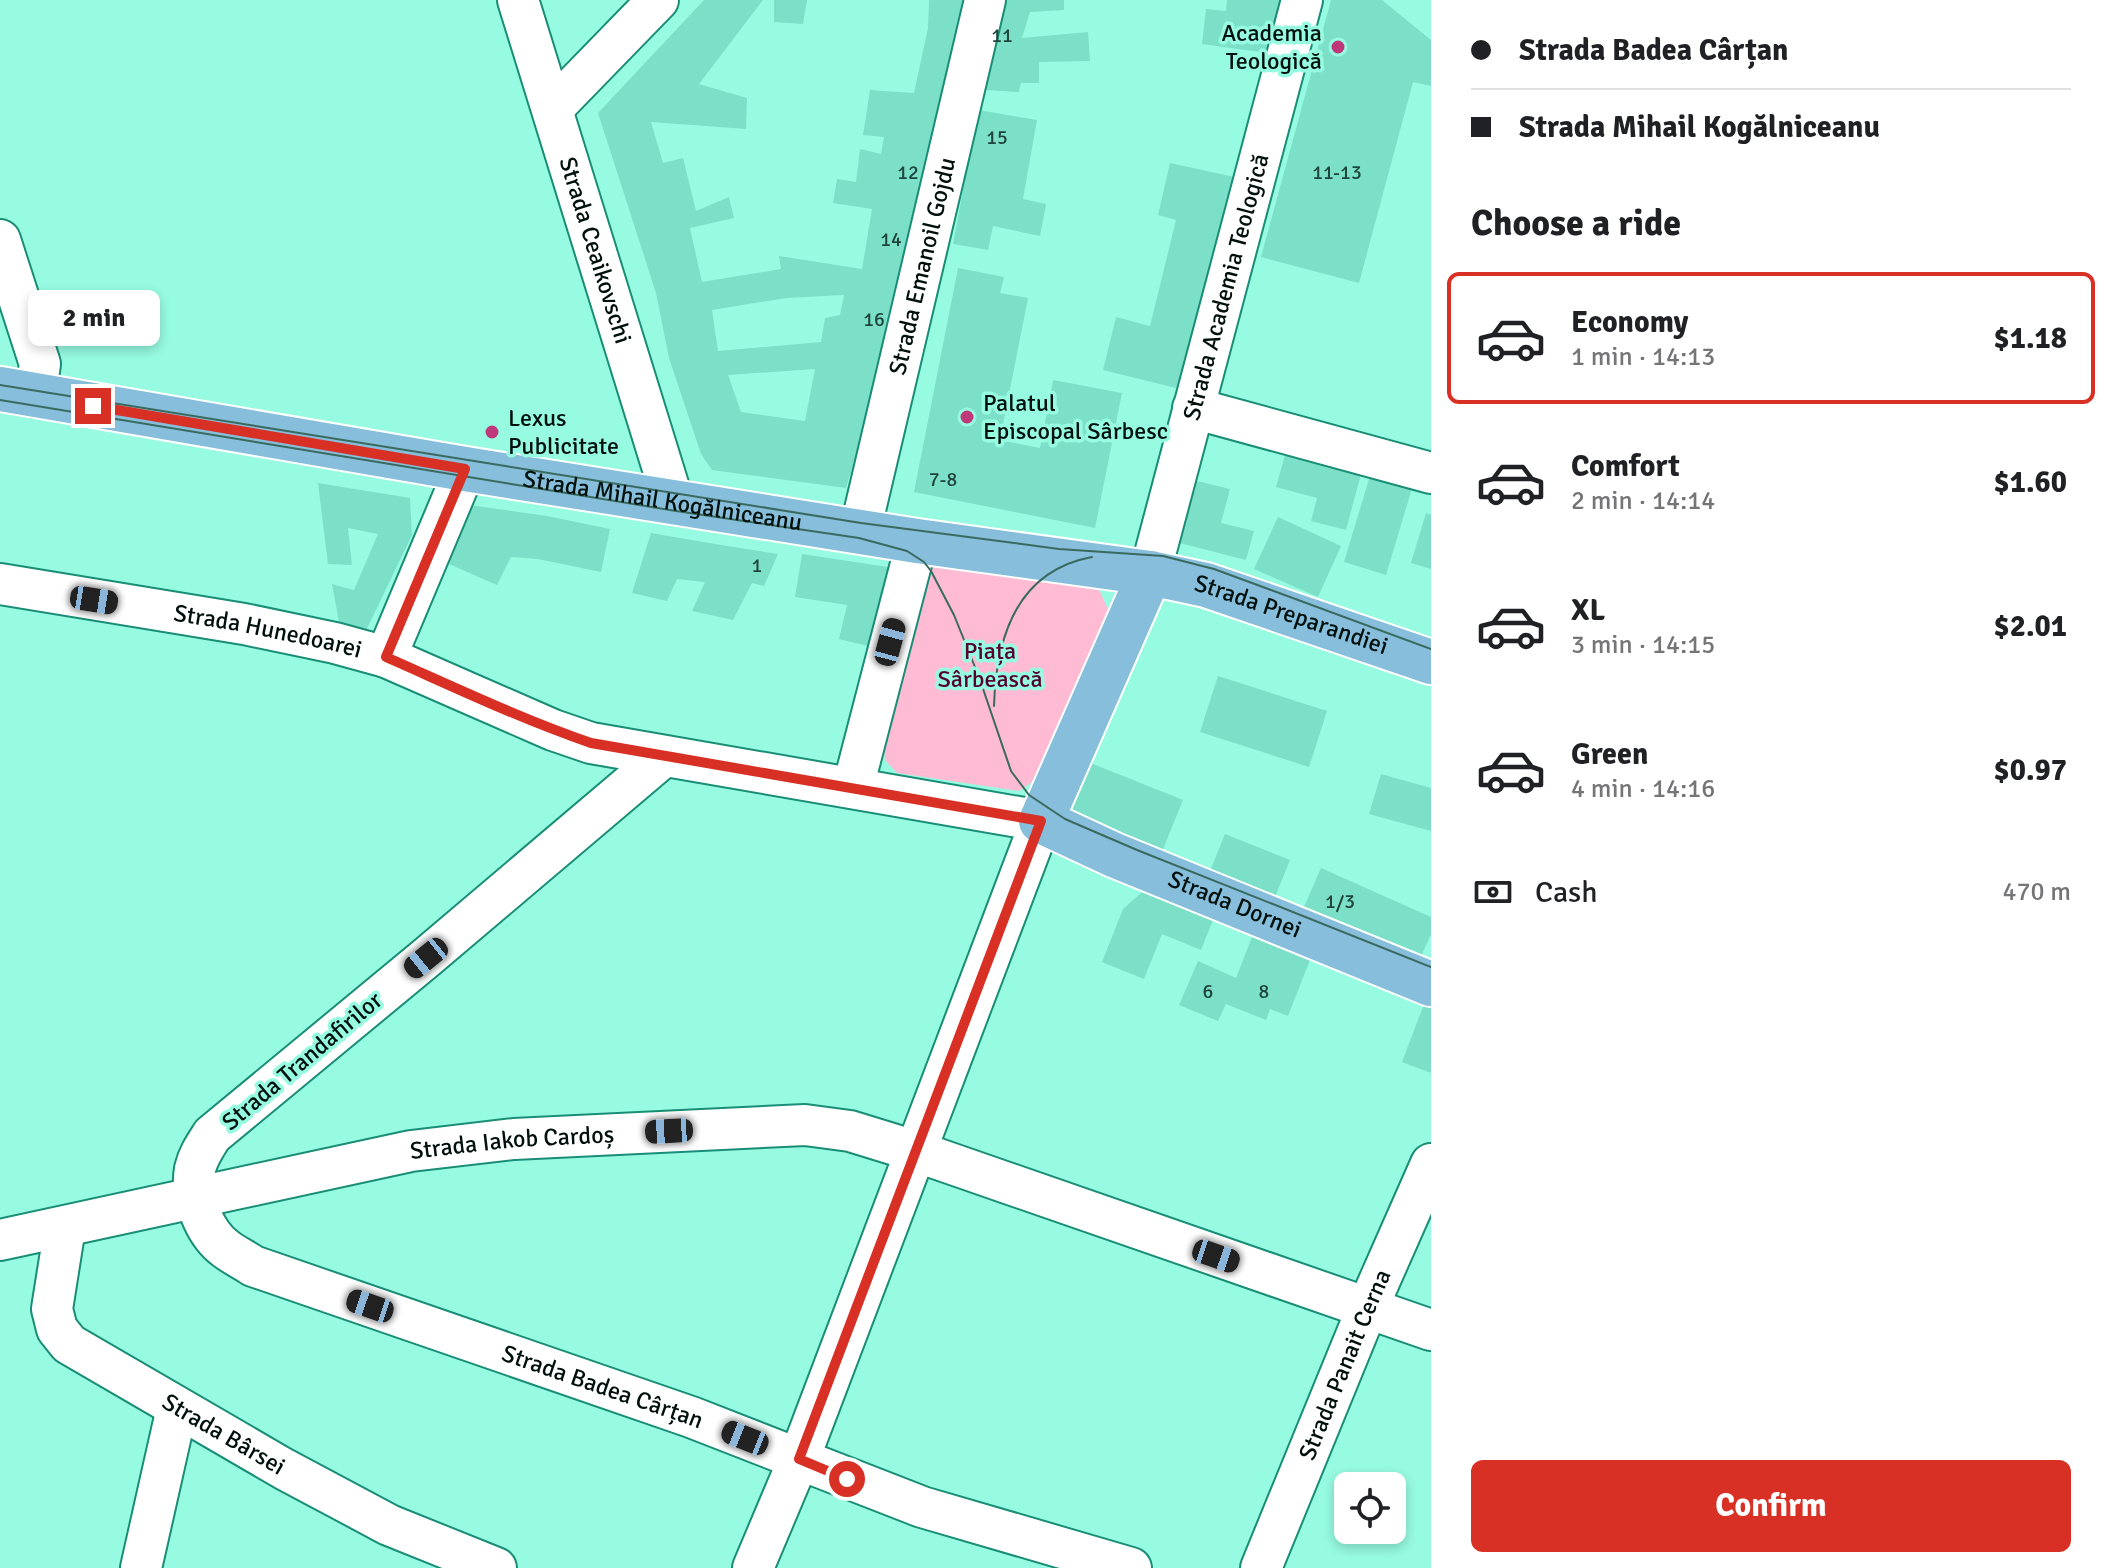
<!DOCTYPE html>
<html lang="en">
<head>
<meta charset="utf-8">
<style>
	body { margin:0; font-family:Signika,sans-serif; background:#f6f6f6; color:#202124; height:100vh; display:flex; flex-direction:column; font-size:30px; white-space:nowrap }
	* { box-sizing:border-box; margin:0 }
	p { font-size:26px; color:#757577 }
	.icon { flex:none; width:44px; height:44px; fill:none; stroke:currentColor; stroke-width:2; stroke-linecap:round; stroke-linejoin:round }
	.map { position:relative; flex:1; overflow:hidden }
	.details { display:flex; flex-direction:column; background:#fff; width:680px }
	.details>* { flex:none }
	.guide { display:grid; align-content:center; height:176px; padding:0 40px; background:#fff }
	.tools { position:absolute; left:1334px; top:1472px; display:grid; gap:16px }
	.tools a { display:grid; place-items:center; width:72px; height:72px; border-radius:12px; background:#fff; box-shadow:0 4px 12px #0003; font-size:40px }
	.end { position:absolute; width:36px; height:36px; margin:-18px; border:10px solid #d93025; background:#fff; box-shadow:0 0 0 4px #fff }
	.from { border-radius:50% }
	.bubble { position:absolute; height:56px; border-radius:12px; background:#fff; box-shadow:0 4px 12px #0003; font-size:26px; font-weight:700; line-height:56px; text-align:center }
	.car { position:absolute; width:24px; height:48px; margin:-24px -12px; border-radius:10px; box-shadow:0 0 6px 2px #0007; background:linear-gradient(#222 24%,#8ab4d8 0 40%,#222 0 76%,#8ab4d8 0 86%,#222 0) }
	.guide b { display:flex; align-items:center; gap:28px; height:76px; font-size:30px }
	.guide b+b { border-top:2px solid #e0e0e0 }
	.guide i { width:20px; height:20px; background:#202124 }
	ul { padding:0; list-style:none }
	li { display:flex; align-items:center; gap:24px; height:132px; margin:0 16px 12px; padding:0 24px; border:4px solid transparent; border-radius:12px }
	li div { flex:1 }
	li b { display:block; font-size:30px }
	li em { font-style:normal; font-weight:700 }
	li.on { border-color:#d93025 }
	li>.icon { width:72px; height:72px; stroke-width:1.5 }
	h2 { padding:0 40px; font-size:36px; line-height:96px }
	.pay { display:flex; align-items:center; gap:20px; height:88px; padding:0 40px; font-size:30px }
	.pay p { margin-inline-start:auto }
	.primary-button { display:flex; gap:16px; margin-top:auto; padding:16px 40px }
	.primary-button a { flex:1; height:92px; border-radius:12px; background:#d93025; color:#fff; font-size:32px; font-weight:700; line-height:92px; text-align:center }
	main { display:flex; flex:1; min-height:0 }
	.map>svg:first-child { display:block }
	.green { fill:#febbd3 }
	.building { fill:#7be0c7; fill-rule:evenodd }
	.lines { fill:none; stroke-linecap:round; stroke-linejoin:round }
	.minor-casing { stroke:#198d76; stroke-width:44 }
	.major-casing { stroke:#fff; stroke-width:48 }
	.minor { stroke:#fff; stroke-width:40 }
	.major { stroke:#86bedc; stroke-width:44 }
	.tram { stroke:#3a6a5e; stroke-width:2 }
	.route { stroke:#d93025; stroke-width:10 }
	.poi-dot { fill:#bf3879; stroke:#96fbe1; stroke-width:3 }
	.labels { text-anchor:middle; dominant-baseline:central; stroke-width:7; stroke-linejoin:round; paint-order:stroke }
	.number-label { font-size:20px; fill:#1f443b }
	.poi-label { font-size:24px; fill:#00100c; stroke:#96fbe1; text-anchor:start }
	.street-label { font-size:24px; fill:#00100c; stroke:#96fbe1 }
	.park-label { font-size:24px; fill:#54022f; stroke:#96fbe1 }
</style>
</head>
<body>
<main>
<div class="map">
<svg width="1431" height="1568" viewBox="0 0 1431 1568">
	<rect width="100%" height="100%" fill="#96fbe1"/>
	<polygon class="green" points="932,563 1095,581 1109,611 1041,776 1019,791 897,773 885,760 883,739 917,586"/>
	<g class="building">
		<path d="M704,0H763L699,84L747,98L746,129L651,122L663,163L683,158L696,211L729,197L734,218L690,228L702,282L781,269L779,256L862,269L872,209L833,203L837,179L856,182L860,149L881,154L884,137L863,135L870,90L914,93L928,28L929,0H971L893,335L846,488L712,470L701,454L669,358L656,293L598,113ZM844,295L840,315L825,318L821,342L718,351L712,310L786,298ZM815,369L805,421L741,412L728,375Z"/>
		<polygon points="774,0 807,0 803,24 774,22"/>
		<polygon points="990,0 1064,0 1064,10 1030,12 1022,38 1088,32 1090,61 1039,62 1039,83 1021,83 1019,92 970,89"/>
		<polygon points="1227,0 1287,0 1267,53 1202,44 1206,9 1226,11"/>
		<polygon points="1331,0 1382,0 1431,40 1431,86 1413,82 1359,283 1261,257"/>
		<polygon points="978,110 1037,120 1023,199 1046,204 1040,236 993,226 988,250 953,244"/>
		<polygon points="1170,163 1239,178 1191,382 1176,388 1103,370 1116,317 1150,326 1176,220 1158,215"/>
		<polygon points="958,268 1004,277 1000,293 1028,298 1000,440 1040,448 1053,380 1122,393 1095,528 914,492"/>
		<polygon points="1285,455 1361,474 1346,530 1311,521 1317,498 1276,487"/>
		<polygon points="1370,476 1412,488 1386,575 1344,562"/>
		<polygon points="1193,480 1230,489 1221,523 1254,531 1246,560 1176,542"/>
		<polygon points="318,483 410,498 412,535 362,639 341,633 332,584 354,590 378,534 348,528 352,565 328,564"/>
		<polygon points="470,505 547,516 610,529 601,572 538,559 511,557 497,585 449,564"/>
		<polygon points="1426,513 1431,515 1431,569 1411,563"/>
		<polygon points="1278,517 1341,546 1318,597 1254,569"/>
		<polygon points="651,533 721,545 778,554 764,586 752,583 733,620 692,611 705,582 677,579 667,601 632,593"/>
		<polygon points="802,554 894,568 880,649 839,639 847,605 795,597"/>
		<polygon points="1218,676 1327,711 1309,767 1200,732"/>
		<polygon points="1088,762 1183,800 1161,854 1067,816"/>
		<polygon points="1381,774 1431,788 1431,831 1369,814"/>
		<polygon points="1225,834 1290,860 1275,897 1210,871"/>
		<polygon points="1321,868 1431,917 1431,934 1420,959 1304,907"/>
		<polygon points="1147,888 1215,915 1201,950 1162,934 1144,979 1102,962 1123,909"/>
		<polygon points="1252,937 1310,960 1288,1016 1270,1009 1266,1020 1226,1004 1218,1021 1179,1005 1198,961 1236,978"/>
		<polygon points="1424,1004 1431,1007 1431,1073 1402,1062"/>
	</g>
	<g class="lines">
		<defs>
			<g id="minor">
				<path id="s1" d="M518,0L673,501"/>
				<polyline points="553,108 658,0"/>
				<polyline points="0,240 40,364 35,397"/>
				<polyline points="1193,408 1431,473"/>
				<path id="s2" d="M860,531L985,0"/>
				<path id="s3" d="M1150,573L1302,0"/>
				<path id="s4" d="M0,584L244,624L335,643L386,657L553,730L591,743L1041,821L799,1459L753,1568"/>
				<polyline points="386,657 465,469"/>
				<path id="s5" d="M663,757L426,958L212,1135C205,1146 198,1156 195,1169C190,1196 204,1233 226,1249C234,1255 244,1260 253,1266L691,1417L922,1507L1131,1568"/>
				<polyline points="853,787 917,541"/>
				<path id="s6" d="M65,1227L52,1309L57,1329L69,1344L284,1469L389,1525L496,1568"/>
				<path id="s7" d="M0,1240L411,1151L514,1139L805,1125L850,1131L915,1151L1431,1330"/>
				<polyline points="141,1568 177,1408"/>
				<path id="s8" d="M1261,1568L1367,1309L1431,1164"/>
			</g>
			<g id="major">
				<path id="s9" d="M0,389L465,469L917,541L1150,573L1206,585L1431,662"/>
				<path id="s10" d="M1150,573L1041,821L1114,855L1431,984"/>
			</g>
		</defs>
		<use href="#minor" class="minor-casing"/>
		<use href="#major" class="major-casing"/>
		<use href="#minor" class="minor"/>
		<use href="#major" class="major"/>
		<g class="tram">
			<polyline points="0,385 861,523 1059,549 1163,556 1214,569 1431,649"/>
			<polyline points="0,400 676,511 859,538 907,551 924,562 931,571 954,615 979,677 1011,771 1029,795 1065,819 1137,850 1431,967"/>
			<path d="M994,706C996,638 1016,571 1092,557"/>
		</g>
	</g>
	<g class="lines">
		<path class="route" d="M93,406L465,469L386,657C454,687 521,719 591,743L1041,821L799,1459L847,1479"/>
	</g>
	<g class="poi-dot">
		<circle cx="1338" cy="47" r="8"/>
		<circle cx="967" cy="417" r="8"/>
		<circle cx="492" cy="432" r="8"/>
	</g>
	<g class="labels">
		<g class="number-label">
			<text x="1002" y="35">11</text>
			<text x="997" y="137">15</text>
			<text x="908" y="172">12</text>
			<text x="1337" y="172">11-13</text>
			<text x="891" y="239">14</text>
			<text x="874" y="319">16</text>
			<text x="943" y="479">7-8</text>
			<text x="757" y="565">1</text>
			<text x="1340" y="901">1/3</text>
			<text x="1208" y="991">6</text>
			<text x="1264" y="991">8</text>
		</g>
		<g class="poi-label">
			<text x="1322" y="33" text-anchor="end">Academia<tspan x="1322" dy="28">Teologică</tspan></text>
			<text x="983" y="403">Palatul<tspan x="983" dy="28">Episcopal Sârbesc</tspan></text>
			<text x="508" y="418">Lexus<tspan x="508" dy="28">Publicitate</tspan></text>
		</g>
		<g class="street-label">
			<text stroke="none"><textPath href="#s1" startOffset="262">Strada Ceaikovschi</textPath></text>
			<text stroke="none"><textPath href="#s2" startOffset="272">Strada Emanoil Gojdu</textPath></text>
			<text stroke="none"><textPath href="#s3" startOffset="296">Strada Academia Teologică</textPath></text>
			<text stroke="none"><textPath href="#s9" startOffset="672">Strada Mihail Kogălniceanu</textPath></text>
			<text stroke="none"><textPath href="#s9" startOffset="1312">Strada Preparandiei</textPath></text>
			<text stroke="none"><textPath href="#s4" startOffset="272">Strada Hunedoarei</textPath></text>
			<text stroke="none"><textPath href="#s10" startOffset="482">Strada Dornei</textPath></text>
			<text transform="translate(302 1061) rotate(-40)">Strada Trandafirilor</text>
			<text stroke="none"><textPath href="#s7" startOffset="522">Strada Iakob Cardoș</textPath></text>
			<text stroke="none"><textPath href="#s8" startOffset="220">Strada Panait Cerna</textPath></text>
			<text stroke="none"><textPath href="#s5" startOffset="1118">Strada Badea Cârțan</textPath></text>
			<text stroke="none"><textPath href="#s6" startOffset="302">Strada Bârsei</textPath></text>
		</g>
		<g class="park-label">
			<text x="990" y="651">Piața<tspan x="990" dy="28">Sârbească</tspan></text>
		</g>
	</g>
</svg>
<div class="tools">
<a><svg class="icon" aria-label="locate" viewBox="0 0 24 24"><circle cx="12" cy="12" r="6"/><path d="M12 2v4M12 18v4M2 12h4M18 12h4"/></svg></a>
</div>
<i class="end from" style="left:847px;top:1479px"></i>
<i class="end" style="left:93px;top:406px"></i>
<div class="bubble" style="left:28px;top:290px;width:132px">2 min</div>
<i class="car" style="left:94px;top:600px;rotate:99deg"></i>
<i class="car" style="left:890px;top:642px;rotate:15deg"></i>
<i class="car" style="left:426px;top:958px;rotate:231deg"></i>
<i class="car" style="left:669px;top:1131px;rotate:267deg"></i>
<i class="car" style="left:1216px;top:1256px;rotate:109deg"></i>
<i class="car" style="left:370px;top:1306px;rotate:289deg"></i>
<i class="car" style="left:745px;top:1438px;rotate:292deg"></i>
</div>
<section class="details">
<div class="guide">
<b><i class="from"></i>Strada Badea Cârțan</b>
<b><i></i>Strada Mihail Kogălniceanu</b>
</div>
<h2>Choose a ride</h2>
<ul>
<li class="on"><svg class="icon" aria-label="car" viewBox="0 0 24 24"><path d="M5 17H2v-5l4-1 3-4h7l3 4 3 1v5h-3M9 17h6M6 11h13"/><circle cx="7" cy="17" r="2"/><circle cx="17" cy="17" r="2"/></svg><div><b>Economy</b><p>1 min · 14:13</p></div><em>$1.18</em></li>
<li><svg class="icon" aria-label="car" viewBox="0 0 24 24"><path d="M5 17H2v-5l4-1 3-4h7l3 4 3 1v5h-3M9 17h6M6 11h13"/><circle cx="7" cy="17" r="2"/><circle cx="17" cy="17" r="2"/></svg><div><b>Comfort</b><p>2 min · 14:14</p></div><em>$1.60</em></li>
<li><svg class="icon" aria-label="car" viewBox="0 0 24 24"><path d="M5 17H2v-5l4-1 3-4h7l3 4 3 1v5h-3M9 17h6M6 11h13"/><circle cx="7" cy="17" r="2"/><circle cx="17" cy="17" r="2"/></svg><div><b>XL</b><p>3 min · 14:15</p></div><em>$2.01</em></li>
<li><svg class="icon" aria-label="car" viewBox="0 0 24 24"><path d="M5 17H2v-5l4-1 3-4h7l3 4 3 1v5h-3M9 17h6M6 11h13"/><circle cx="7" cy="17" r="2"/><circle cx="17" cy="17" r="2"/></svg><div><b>Green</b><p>4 min · 14:16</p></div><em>$0.97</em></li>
</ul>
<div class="pay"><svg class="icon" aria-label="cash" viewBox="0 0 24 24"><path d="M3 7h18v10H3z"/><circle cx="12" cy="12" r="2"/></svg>Cash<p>470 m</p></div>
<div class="primary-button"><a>Confirm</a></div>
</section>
</main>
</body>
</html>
